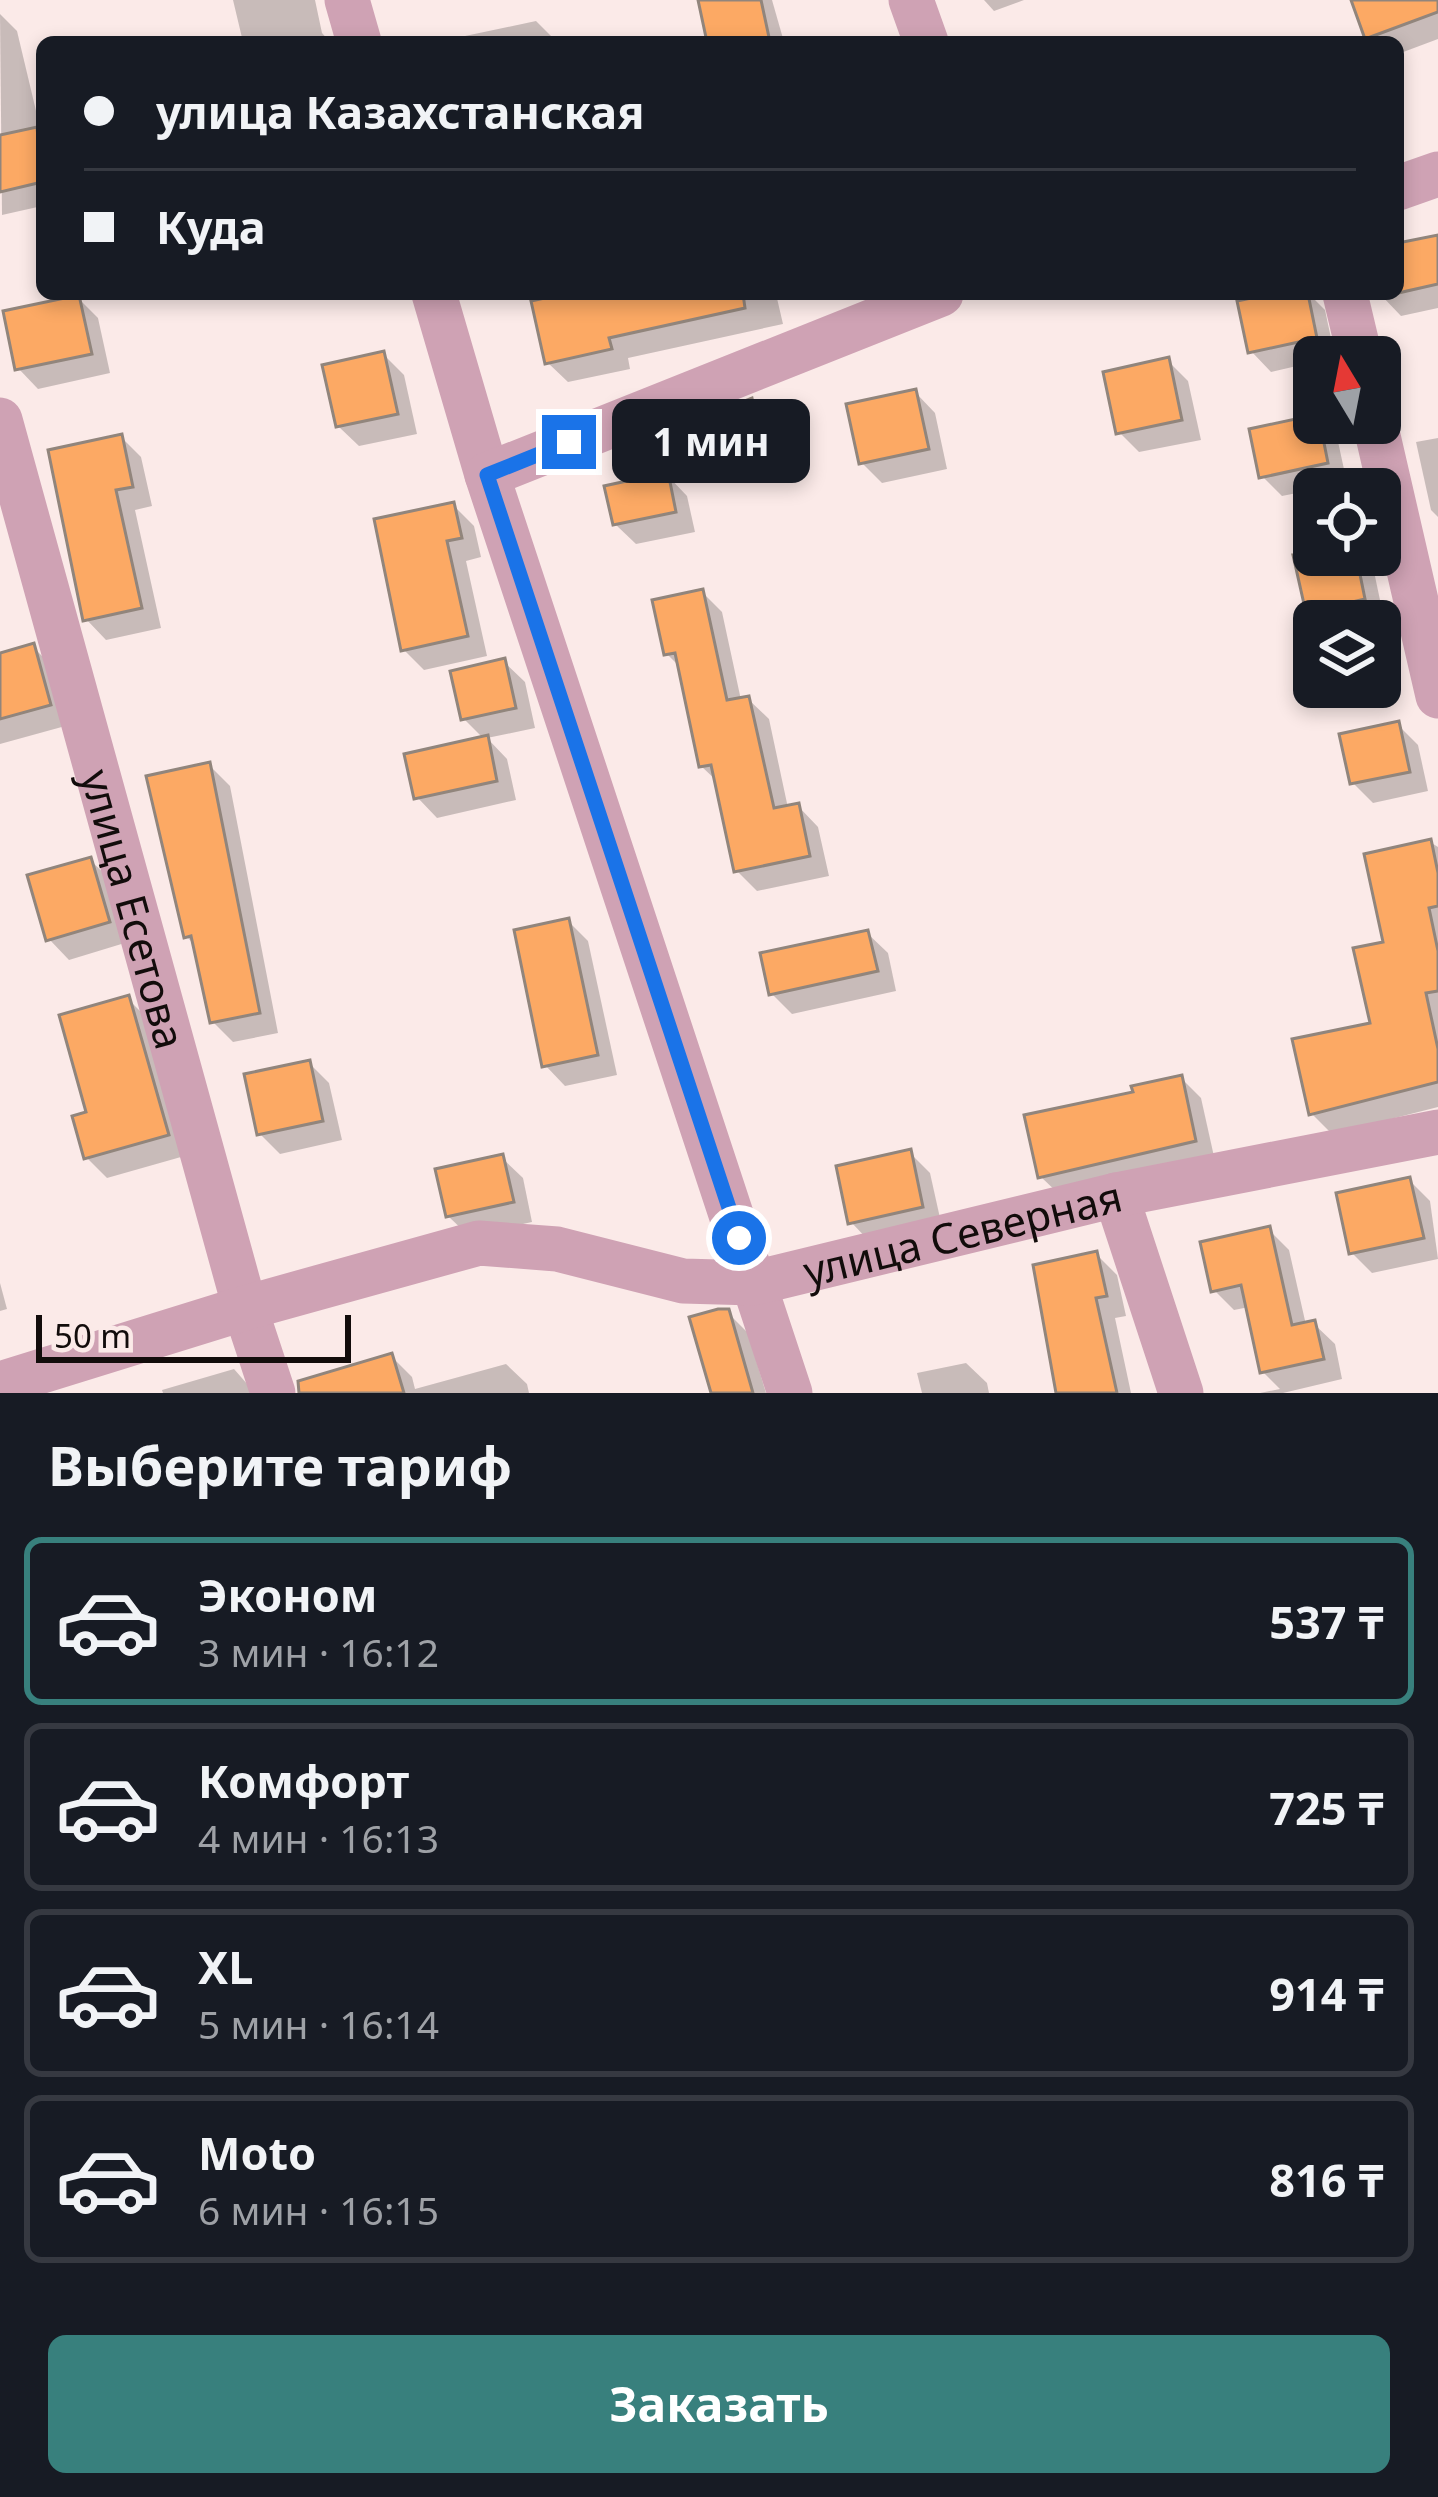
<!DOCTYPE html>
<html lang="ru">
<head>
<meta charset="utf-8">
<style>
	body { margin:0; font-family:"Noto Sans",sans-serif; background:#242831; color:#f1f3f6; height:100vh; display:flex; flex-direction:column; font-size:45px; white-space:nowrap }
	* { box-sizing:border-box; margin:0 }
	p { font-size:39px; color:#9ea1a6 }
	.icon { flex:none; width:66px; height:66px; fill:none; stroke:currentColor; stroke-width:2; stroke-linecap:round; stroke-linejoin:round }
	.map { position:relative; height:1393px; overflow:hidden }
	.side { display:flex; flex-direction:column; background:#171b24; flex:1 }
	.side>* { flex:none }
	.banner { position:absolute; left:36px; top:36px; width:1368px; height:264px; border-radius:18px; box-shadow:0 6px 18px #0003; display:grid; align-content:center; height:264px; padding:0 48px; background:#171b24 }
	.needle { width:78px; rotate:350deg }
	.tools { position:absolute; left:1293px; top:336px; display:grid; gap:24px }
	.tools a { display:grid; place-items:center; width:108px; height:108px; border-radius:18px; background:#171b24; box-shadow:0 6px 18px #0003; font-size:60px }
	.scale { position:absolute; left:36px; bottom:30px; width:315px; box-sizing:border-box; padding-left:12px; border:6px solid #120c0b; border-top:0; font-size:33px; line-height:42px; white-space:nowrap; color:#120c0b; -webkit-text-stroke:9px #fbeae8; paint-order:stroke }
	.end { position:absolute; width:54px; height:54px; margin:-27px; border:15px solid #1a73e8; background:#fff; box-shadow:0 0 0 6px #fff }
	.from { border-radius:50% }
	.bubble { position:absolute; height:84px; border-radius:18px; background:#171b24; box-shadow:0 6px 18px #0003; font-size:39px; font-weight:700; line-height:84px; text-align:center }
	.banner b { display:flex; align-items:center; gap:42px; height:114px; font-size:45px }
	.banner b+b { border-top:3px solid #363941 }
	.banner i { width:30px; height:30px; background:#f1f3f6 }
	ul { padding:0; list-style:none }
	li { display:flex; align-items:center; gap:36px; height:168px; margin:0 24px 18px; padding:0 24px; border:6px solid #363941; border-radius:18px }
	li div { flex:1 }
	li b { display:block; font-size:45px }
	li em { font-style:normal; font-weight:700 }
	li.current { border-color:#38807d }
	li>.icon { width:108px; height:108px; stroke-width:1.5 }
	h2 { padding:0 48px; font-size:54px; line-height:144px }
	.button { display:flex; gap:24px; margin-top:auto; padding:24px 48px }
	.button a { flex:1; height:138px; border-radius:18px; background:#38807d; color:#fff; font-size:48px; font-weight:700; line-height:138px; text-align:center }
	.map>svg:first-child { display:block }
	.shadow { fill:#0003 }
	.building { fill:#fca964; stroke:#91857c; stroke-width:3 }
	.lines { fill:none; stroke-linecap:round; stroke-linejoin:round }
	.minor { stroke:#cfa2b4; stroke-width:45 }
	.route { stroke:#1a73e8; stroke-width:15 }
	.labels { text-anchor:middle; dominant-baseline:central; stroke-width:12; stroke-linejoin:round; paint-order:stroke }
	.street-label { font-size:42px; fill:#120c0b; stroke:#fbeae8 }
</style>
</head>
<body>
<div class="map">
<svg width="1438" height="1393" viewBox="0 0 1438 1393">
	<rect width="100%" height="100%" fill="#fbeae8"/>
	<g class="shadow">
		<polygon points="233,0 315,0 322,33 330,42 243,42"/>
		<polygon points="701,0 772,0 784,42 710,42"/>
		<polygon points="984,0 1024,0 994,11"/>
		<polygon points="1354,0 1438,0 1438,39 1398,54 1398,42 1373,42"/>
		<polygon points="0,14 17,31 42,136 42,206 2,215"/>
		<polygon points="536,21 557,42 466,42 465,36"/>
		<polygon points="1438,238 1438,308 1401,316 1380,294 1398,294 1398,246"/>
		<polygon points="534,294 776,294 783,324 628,358 630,369 568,382 547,362"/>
		<polygon points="1284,294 1309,294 1325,310 1335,357 1314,357 1314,362 1271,372 1251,351"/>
		<polygon points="78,298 98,318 110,373 38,389 18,368"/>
		<polygon points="383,354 404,375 417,434 359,446 338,426"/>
		<polygon points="1168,361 1188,381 1201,440 1139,452 1119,432"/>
		<polygon points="915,392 935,413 947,469 882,483 862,463"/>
		<polygon points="752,402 772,422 779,456 721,469 701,448"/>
		<polygon points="1314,418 1314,423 1323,423 1337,437 1347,483 1282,496 1262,476"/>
		<polygon points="121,437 141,457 152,506 135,510 161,628 106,640 86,619"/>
		<polygon points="1438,438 1438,517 1431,510 1416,442"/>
		<polygon points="667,475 687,496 695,532 636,544 615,524"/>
		<polygon points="453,505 474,526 481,557 466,561 487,656 424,670 404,650"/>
		<polygon points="1314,550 1314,555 1364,555 1372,562 1384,619 1319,621 1309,611 1296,554"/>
		<polygon points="702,592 722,612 741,700 748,699 769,719 788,808 798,806 818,827 829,876 757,891 737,871 718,782 701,766 681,668 667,654"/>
		<polygon points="33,647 53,667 69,725 0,744 0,656"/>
		<polygon points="504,662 525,682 535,728 487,738 507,759 516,800 437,818 417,797 484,739 464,719"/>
		<polygon points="1398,725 1418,745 1428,791 1373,803 1353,783"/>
		<polygon points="209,765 230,786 278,1033 233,1042 213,1022 196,946 186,936"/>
		<polygon points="1430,842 1438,847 1438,1107 1332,1134 1311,1113 1373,1025"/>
		<polygon points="90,860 111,880 128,942 69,960 49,939"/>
		<polygon points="568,921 588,941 617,1075 565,1086 545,1065"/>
		<polygon points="867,933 888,953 896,991 792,1014 771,993"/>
		<polygon points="128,999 148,1019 188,1155 107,1178 87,1158"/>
		<polygon points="309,1063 329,1083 342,1140 280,1154 260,1134"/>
		<polygon points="1181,1078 1201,1098 1215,1161 1061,1196 1040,1176 1136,1095"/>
		<polygon points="910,1153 930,1173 942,1227 871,1243 851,1222"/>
		<polygon points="502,1158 523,1178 532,1222 469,1236 448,1216"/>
		<polygon points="1410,1181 1430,1201 1438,1259 1372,1273 1352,1253"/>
		<polygon points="1269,1230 1289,1250 1306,1325 1314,1324 1335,1344 1342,1379 1283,1393 1260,1393 1280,1389 1263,1372 1249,1307 1234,1310 1214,1290"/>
		<polygon points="1096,1254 1117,1275 1126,1316 1115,1318 1131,1393 1059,1393 1046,1334"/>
		<polygon points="0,1283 7,1309 0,1311"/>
		<polygon points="728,1313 748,1333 766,1393 714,1393 693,1320"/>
		<polygon points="392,1357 412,1377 415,1389 506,1364 527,1384 529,1393 342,1393 336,1373"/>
		<polygon points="966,1363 987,1383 989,1393 922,1393 917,1373"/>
		<polygon points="234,1369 255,1393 163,1393 162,1390"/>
	</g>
	<g class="building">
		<polygon points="698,0 761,0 770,42 707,42"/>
		<polygon points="1351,0 1438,0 1438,12 1365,39"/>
		<polygon points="37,127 42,182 0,192 0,135"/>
		<polygon points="1438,235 1438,284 1398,293 1398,243"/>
		<polygon points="563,294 743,294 745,308 609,338 612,349 545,364 531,301"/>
		<polygon points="1270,294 1308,294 1317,338 1248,353 1237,301"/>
		<polygon points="79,295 92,354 15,370 3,311"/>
		<polygon points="384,351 398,414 336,427 322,365"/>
		<polygon points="1169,357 1182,420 1116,434 1103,372"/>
		<polygon points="916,389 929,449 859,464 846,404"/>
		<polygon points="752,398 760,436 698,450 692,422"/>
		<polygon points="1314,415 1314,423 1320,423 1328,463 1259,478 1249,429"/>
		<polygon points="122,434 133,487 116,490 142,608 83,621 48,450"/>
		<polygon points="668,472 676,512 613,525 604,486"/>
		<polygon points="454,502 462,538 447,541 468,636 401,651 374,519"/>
		<polygon points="1293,555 1356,555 1365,599 1306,613"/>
		<polygon points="703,589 727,700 749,696 774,808 799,803 810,856 734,872 711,765 699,767 675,653 664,655 652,600"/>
		<polygon points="34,643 51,705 0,719 0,653"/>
		<polygon points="505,658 516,708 461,720 450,671"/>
		<polygon points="1399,721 1410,772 1350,784 1339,734"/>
		<polygon points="488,735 497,781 414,799 404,754"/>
		<polygon points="210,762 260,1013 210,1023 191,936 184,938 146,776"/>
		<polygon points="1431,839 1438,873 1438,906 1429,908 1438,951 1438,991 1426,993 1438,1049 1438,1082 1309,1115 1292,1039 1370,1023 1353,948 1383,942 1364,854"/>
		<polygon points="91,857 110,922 46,941 27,875"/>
		<polygon points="569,918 598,1055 542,1067 514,930"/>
		<polygon points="868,930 878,971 769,995 760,953"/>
		<polygon points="129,995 169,1135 84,1159 72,1116 86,1112 59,1015"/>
		<polygon points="310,1060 323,1121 257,1135 244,1074"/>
		<polygon points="1182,1075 1196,1141 1038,1178 1024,1115 1133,1092 1131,1086"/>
		<polygon points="911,1149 923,1207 848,1224 836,1166"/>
		<polygon points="503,1154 514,1202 446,1217 435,1169"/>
		<polygon points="1410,1177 1424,1238 1349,1254 1336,1193"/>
		<polygon points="1270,1226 1292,1325 1315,1320 1324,1359 1260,1373 1241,1285 1211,1292 1200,1242"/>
		<polygon points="1097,1251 1107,1296 1096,1298 1117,1393 1056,1393 1033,1265"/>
		<polygon points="718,1309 729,1309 753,1393 711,1393 689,1317"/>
		<polygon points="392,1353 404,1393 299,1393 298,1381"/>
	</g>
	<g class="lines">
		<g class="minor">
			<polyline points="347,0 359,42"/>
			<polyline points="911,0 926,42"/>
			<polyline points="1398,188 1438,174"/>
			<polyline points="434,294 487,475 790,1393"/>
			<polyline points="1345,294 1360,357"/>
			<path id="s1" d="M0,420L245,1308L273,1393"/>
			<polyline points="1375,423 1438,696"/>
			<polyline points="487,475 941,294"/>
			<polyline points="1116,1195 1181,1393"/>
			<path id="s2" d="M0,1384L245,1308L479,1243L557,1249L683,1281L754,1283L1116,1195L1438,1132"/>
		</g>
	</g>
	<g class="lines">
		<polyline class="route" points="569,442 487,475 739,1238"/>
	</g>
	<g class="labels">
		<g class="street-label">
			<text stroke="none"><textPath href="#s1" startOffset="507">улица Есетова</textPath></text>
			<text stroke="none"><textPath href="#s2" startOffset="993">улица Северная</textPath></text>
		</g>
	</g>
</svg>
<div class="tools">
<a><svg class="needle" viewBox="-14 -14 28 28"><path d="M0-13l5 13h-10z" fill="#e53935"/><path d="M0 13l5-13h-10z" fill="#9ea1a6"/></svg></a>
<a><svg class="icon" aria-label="locate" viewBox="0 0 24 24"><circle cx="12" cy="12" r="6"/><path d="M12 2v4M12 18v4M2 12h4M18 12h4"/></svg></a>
<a><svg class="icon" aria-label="layers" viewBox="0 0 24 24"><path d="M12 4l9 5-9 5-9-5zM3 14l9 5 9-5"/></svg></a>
</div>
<div class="scale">50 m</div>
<i class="end from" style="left:739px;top:1238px"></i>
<i class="end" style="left:569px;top:442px"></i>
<div class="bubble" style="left:612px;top:399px;width:198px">1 мин</div>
<div class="banner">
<b><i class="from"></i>улица Казахстанская</b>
<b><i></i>Куда</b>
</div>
</div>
<section class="side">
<h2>Выберите тариф</h2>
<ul>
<li class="current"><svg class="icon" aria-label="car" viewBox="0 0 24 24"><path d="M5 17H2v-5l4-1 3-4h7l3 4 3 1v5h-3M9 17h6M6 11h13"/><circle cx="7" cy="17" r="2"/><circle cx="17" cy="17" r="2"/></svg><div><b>Эконом</b><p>3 мин · 16:12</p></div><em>537 ₸</em></li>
<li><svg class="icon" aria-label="car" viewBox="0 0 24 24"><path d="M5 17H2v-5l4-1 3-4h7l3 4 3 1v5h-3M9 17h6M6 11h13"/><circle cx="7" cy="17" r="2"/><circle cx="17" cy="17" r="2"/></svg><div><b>Комфорт</b><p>4 мин · 16:13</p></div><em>725 ₸</em></li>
<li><svg class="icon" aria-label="car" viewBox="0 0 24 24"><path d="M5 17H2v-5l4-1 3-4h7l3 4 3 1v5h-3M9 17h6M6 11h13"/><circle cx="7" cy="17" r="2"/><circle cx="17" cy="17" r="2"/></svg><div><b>XL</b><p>5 мин · 16:14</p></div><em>914 ₸</em></li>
<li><svg class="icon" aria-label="car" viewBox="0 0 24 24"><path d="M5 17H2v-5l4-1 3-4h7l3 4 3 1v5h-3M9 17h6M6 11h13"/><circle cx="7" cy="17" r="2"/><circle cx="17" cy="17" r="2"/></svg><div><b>Moto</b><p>6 мин · 16:15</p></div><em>816 ₸</em></li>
</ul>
<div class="button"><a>Заказать</a></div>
</section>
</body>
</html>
